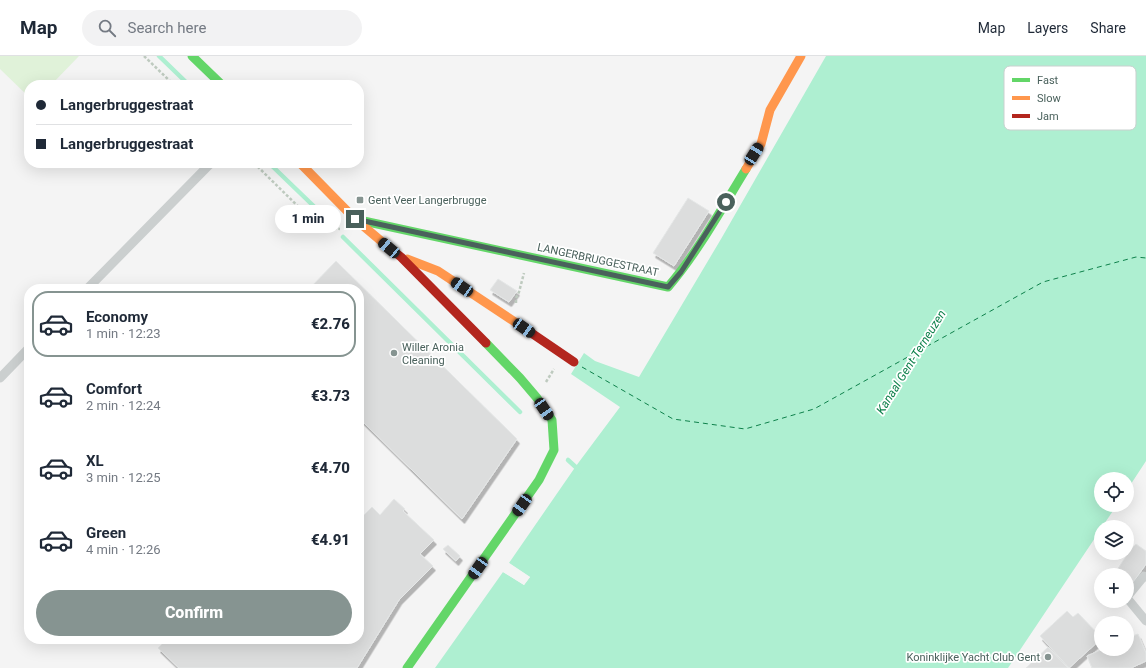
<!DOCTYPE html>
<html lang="en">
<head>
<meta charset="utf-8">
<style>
	body { margin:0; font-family:Roboto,sans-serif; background:#f2f2f3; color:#1f2937; height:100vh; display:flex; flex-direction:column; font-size:15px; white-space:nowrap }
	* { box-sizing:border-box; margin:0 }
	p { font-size:13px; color:#747a83 }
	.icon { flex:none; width:22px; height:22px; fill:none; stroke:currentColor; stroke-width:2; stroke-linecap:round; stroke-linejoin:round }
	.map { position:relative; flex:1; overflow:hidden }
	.details { position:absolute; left:24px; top:228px; width:340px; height:360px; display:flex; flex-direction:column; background:#fff; border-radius:16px; box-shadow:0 4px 16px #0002 }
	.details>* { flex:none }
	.hud { position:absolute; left:24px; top:24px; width:340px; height:88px; border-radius:16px; box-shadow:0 4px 16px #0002; display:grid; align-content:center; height:88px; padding:0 12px; background:#fff }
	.controls { position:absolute; left:1094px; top:416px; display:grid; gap:8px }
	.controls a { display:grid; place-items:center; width:40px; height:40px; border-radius:50%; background:#fff; box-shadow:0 4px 16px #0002; font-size:20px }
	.end { position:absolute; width:18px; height:18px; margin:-9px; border:5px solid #4a615c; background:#fff; box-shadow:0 0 0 2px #fff }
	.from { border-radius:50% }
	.bubble { position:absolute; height:28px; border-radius:14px; background:#fff; box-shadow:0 4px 16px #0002; font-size:13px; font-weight:800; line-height:28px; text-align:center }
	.car { position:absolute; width:12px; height:24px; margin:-12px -6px; border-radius:5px; box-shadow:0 0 3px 1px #0007; background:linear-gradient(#222 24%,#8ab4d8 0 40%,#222 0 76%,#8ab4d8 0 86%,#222 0) }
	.hud b { display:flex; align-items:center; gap:14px; height:38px; font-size:15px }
	.hud b+b { border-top:1px solid #e0e1e3 }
	.hud i { width:10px; height:10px; background:#1f2937 }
	ul { padding:7px 0 0; list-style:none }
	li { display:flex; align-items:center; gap:12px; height:66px; margin:0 8px 6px; padding:0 4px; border:2px solid transparent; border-radius:16px }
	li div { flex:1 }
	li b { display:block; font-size:15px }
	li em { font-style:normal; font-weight:800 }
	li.current { border-color:#869491 }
	li>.icon { width:36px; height:36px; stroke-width:1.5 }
	.button { display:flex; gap:8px; margin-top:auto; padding:8px 12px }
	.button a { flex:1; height:46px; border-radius:24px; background:#869491; color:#fff; font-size:16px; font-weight:800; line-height:46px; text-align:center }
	header { display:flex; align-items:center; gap:24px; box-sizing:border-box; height:56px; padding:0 20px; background:#fff; border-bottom:1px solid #e0e1e3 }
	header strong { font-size:19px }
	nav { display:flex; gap:22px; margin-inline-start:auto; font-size:14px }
	.search { width:280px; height:36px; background:#f2f2f3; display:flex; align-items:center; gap:10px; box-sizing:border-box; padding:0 14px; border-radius:22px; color:#747a83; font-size:15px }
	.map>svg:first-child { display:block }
	.green { fill:#e0f2d9 }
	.water { fill:#aeefd1 }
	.pier { fill:#f4f4f4 }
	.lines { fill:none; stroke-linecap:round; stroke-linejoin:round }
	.stream { stroke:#aeefd1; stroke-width:4.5 }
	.ferry { stroke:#0e814b; stroke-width:1; stroke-dasharray:5 4; stroke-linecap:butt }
	.building { fill:#dcdddd; stroke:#e5e7e7; filter:url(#shadow) }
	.path { stroke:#becabf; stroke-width:2.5; stroke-dasharray:3 2; stroke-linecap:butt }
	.lane { stroke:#cbcfcf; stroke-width:9 }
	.fast { stroke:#63d668; stroke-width:9 }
	.slow { stroke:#ff974d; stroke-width:9 }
	.jam { stroke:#b3261e; stroke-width:9 }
	.route { stroke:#4a615c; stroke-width:5 }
	.poi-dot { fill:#869491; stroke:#fff; stroke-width:1.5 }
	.labels { text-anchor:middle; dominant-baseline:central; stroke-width:3.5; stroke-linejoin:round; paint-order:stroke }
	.poi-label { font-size:11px; fill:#4a615c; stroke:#fff; text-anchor:start }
	.street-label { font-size:11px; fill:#4a615c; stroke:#fff }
	.water-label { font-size:12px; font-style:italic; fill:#0e814b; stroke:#fff }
	.key { fill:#fff; stroke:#c9d0ce; stroke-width:1 }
	.key-label { font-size:11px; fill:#4a615c }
</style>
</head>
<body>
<header>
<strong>Map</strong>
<div class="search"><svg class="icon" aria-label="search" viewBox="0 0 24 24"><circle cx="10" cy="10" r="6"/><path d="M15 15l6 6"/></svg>Search here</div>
<nav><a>Map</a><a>Layers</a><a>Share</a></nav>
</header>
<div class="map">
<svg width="1146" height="612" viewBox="0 0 1146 612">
	<defs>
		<filter id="shadow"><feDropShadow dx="2.5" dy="4.5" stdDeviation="0" flood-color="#0004"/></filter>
	</defs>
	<rect width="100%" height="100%" fill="#f4f4f4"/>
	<polygon class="green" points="0,0 79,0 51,29 29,29 29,41 0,13"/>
	<polygon class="water" points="826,0 1146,0 1146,405 1127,434 1127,423 1101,423 1101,449 1117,449 1102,471 1101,471 1101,473 1008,612 435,612 503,516 524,529 530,521 509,507 576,410 620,351 571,318 584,297 595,305 639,321 721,183"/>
	<polygon class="pier" points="509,507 530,521 524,529 503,516 504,514 523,526 527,521 508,508"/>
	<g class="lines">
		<g class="stream">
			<polyline points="159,0 189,29"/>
			<polyline points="269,107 327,163"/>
			<polyline points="343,181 520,356"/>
			<polyline points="568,404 580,415"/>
		</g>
		<polyline class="ferry" points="582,311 673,363 745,373 814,353 1043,226 1136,201 1146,202"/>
	</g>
	<g class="building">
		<polygon points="688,142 709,155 674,210 653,197"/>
		<polygon points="336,205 517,383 462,463 359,362 359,233 309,233"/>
		<polygon points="498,223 517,235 509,246 490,234"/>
		<polygon points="394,443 405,453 403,455 434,484 420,498 433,510 399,544 357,612 179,612 158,592 167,583 359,583 359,464 372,451 380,459"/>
		<polygon points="1136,488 1146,495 1146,508 1127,535 1127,519 1113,519 1116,514 1117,514 1132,491 1133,491"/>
		<polygon points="448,489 460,500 456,505 443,493"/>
		<polygon points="1067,555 1073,561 1078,557 1101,581 1101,583 1069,612 1040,580"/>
		<polygon points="1138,578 1146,597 1146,605 1131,612 1092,612 1087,600 1103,593 1127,593 1127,582"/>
		<polygon points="1048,591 1068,612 1026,612"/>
	</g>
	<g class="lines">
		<g class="path">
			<polyline points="144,0 174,29"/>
			<polyline points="254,107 316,168 328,172 340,173"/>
			<polyline points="516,247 516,242 519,236 524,217"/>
			<polyline points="546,326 554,313"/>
		</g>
		<g class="lane">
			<polyline points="87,233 211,107"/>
			<polyline points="0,322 29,292"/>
			<polyline points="1127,541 1144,520 1146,521"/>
			<polyline points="1127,542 1146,565"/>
		</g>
		<g class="fast">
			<polyline points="192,0 222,29"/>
			<path d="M359,164L668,231C698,196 722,152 746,113"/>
			<polyline points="407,612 539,424 554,394 552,364 537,342 520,322 486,287"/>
		</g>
		<g class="slow">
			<polyline points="300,107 355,163 387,190"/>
			<polyline points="746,113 761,88 770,54 801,0"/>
			<polyline points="407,203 438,215 527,274"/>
		</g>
		<g class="jam">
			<polyline points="387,190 401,201 486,287"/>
			<polyline points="527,274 574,306"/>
		</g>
	</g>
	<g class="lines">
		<polyline class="route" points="355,163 668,231 681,216 726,146"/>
	</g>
	<g class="poi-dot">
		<rect x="356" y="140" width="8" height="8" rx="2"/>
		<circle cx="394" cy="297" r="4"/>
		<circle cx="1048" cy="601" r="4"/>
	</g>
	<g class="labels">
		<g class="poi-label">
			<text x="368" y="144">Gent Veer Langerbrugge</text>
			<text x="402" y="291">Willer Aronia<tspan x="402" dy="13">Cleaning</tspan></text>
			<text x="1040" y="601" text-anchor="end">Koninklijke Yacht Club Gent</text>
		</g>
		<g class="street-label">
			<text transform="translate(598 204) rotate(12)">LANGERBRUGGESTRAAT</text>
		</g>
		<g class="water-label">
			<text transform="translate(911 306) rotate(-58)">Kanaal Gent-Terneuzen</text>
		</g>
	</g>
	<rect x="1004" y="10" width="132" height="64" rx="6" class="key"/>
	<rect x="1012" y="22" width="18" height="4" fill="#63d668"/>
	<rect x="1012" y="40" width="18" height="4" fill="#ff974d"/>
	<rect x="1012" y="58" width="18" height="4" fill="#b3261e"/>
	<g class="key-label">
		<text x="1037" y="28">Fast</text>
		<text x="1037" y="46">Slow</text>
		<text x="1037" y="64">Jam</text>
	</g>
</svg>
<div class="controls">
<a><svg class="icon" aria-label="locate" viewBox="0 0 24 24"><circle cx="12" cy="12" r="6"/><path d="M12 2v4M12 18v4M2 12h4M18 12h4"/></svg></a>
<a><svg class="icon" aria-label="layers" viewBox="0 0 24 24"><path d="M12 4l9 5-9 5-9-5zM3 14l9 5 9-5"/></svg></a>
<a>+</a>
<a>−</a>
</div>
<i class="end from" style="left:726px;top:146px"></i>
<i class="end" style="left:355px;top:163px"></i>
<div class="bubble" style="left:275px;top:149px;width:66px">1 min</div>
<i class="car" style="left:754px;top:98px;rotate:32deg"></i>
<i class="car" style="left:389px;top:192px;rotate:310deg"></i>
<i class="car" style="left:462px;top:231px;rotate:304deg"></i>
<i class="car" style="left:524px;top:272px;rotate:124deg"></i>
<i class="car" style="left:544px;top:353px;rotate:146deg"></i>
<i class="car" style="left:522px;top:449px;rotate:215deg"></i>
<i class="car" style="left:478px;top:512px;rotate:215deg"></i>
<div class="hud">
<b><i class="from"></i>Langerbruggestraat</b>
<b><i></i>Langerbruggestraat</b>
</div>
<section class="details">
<ul>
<li class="current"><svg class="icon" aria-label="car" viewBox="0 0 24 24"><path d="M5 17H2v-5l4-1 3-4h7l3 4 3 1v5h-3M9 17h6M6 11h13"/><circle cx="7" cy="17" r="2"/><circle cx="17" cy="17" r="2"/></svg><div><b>Economy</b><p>1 min · 12:23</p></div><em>€2.76</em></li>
<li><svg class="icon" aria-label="car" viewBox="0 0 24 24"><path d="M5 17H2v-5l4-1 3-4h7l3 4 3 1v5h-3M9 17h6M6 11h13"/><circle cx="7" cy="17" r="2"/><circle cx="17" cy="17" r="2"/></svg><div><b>Comfort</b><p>2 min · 12:24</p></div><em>€3.73</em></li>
<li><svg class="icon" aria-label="car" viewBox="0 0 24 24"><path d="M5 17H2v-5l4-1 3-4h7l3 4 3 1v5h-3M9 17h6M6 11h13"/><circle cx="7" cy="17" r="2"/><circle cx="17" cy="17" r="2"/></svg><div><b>XL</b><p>3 min · 12:25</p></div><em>€4.70</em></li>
<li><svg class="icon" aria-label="car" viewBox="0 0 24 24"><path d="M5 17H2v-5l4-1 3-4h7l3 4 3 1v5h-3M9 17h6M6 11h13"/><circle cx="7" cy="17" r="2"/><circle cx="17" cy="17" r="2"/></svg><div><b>Green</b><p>4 min · 12:26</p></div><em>€4.91</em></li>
</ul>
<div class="button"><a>Confirm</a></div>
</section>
</div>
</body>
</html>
